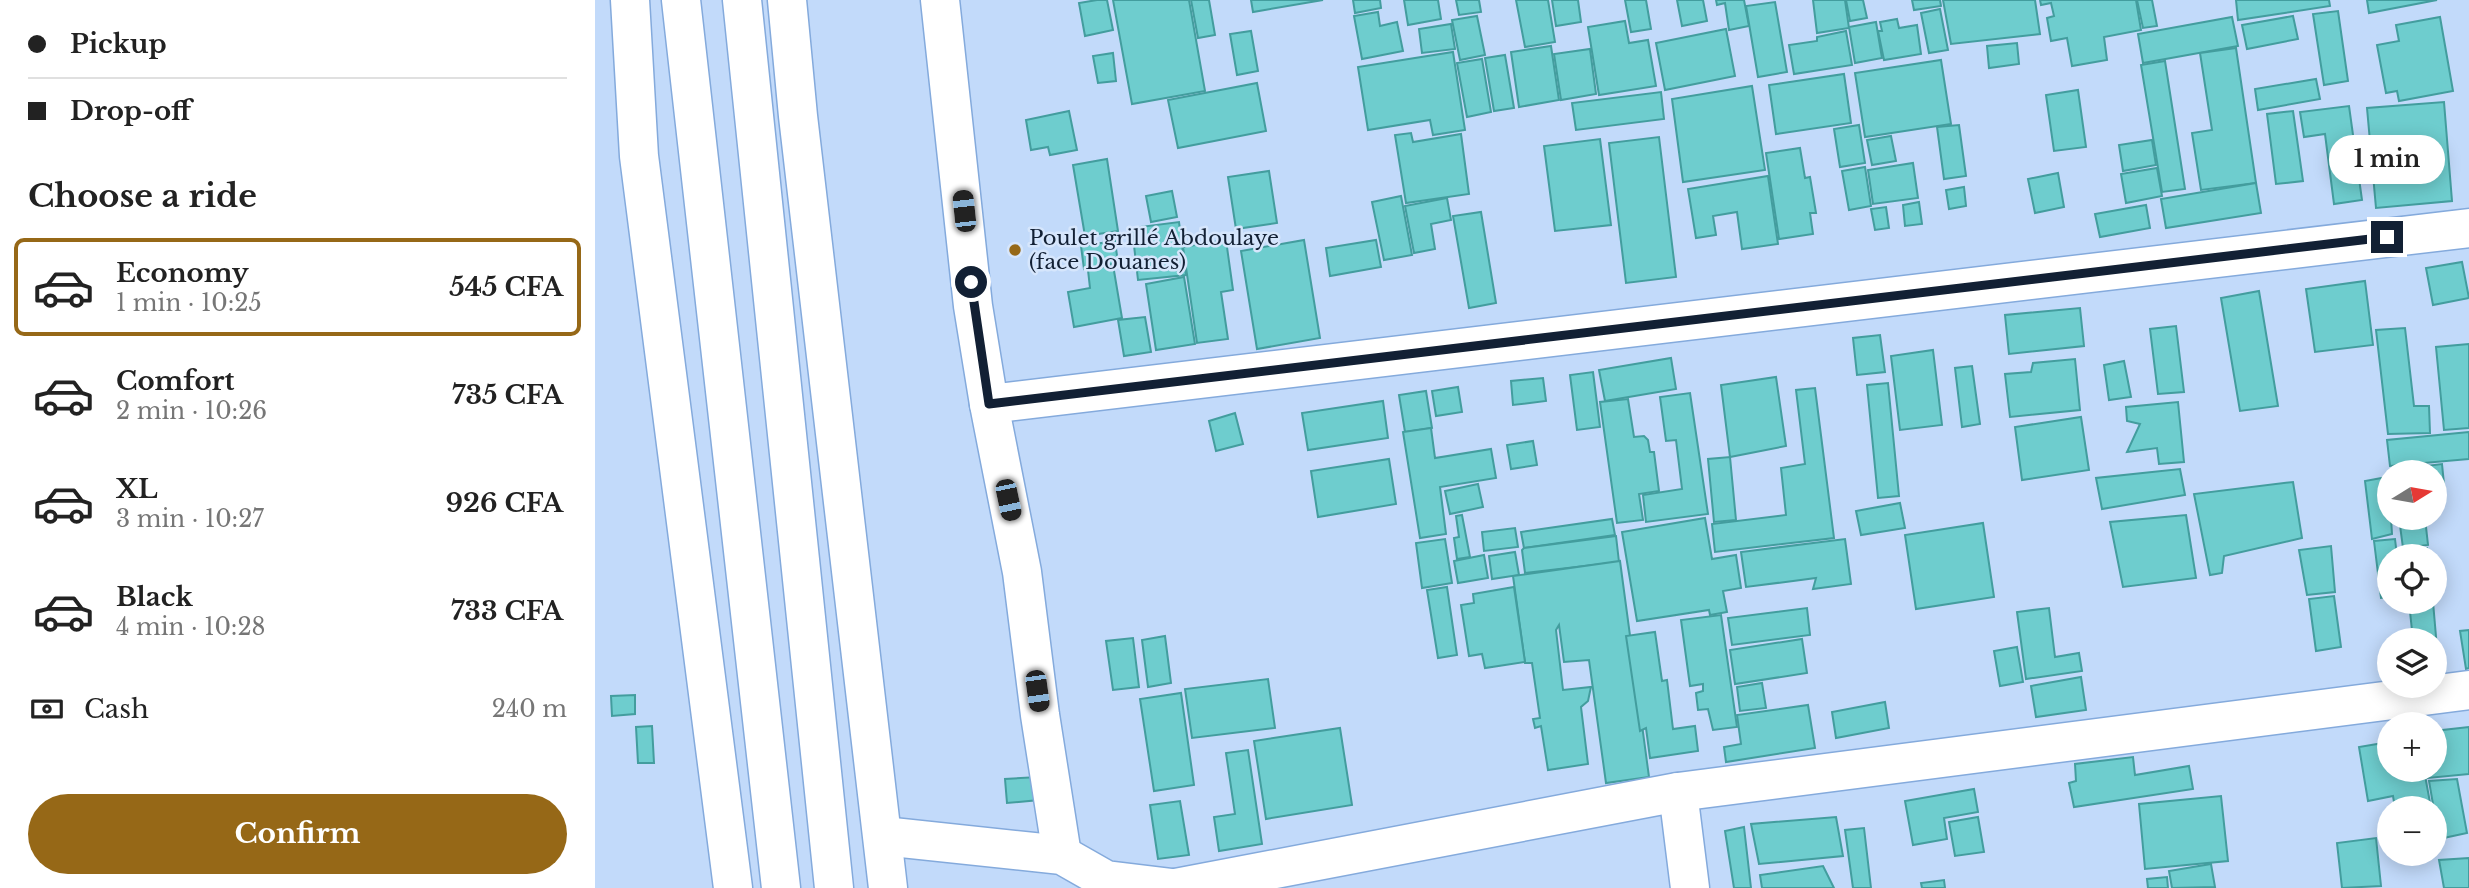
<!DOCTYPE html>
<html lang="en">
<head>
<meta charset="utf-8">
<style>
	body { margin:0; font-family:"Libre Baskerville",serif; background:#f6f6f6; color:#222; height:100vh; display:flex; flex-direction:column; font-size:26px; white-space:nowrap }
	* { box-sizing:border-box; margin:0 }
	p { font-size:23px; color:#767676 }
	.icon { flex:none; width:38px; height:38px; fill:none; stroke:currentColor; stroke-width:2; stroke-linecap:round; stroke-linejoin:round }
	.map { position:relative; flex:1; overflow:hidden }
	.side { display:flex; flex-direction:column; background:#fff; width:595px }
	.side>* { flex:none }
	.hud { display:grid; align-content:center; height:154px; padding:0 28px; background:#fff }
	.needle { width:46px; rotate:79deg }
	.tools { position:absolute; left:1782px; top:460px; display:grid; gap:14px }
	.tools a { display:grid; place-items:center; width:70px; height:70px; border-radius:50%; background:#fff; box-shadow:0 4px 18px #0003; font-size:35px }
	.end { position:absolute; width:32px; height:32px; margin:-16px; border:9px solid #122034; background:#fff; box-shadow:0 0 0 4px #fff }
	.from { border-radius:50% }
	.bubble { position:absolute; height:49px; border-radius:24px; background:#fff; box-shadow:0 4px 18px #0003; font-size:23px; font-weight:700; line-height:49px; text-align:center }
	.car { position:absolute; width:21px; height:42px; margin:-21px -10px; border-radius:9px; box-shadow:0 0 5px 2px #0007; background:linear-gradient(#222 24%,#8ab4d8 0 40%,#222 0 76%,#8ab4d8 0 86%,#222 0) }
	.hud b { display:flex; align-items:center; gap:24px; height:66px; font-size:26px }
	.hud b+b { border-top:2px solid #e0e0e0 }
	.hud i { width:18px; height:18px; background:#222 }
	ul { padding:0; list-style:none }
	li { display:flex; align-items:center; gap:21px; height:98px; margin:0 14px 10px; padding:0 14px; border:4px solid transparent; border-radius:10px }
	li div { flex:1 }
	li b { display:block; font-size:26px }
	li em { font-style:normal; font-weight:700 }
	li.current { border-color:#966817 }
	li>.icon { width:63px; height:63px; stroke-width:1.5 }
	h2 { padding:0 28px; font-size:32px; line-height:84px }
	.pay { display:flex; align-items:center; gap:18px; height:77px; padding:0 28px; font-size:26px }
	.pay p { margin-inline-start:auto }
	.button { display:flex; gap:14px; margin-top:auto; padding:14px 28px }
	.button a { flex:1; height:80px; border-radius:42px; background:#966817; color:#fff; font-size:28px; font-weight:700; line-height:80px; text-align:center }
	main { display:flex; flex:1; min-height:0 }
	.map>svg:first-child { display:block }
	.building { fill:#6ecdce; stroke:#439d9e; stroke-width:2 }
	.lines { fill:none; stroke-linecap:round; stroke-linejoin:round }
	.street-casing { stroke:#84aadc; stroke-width:41 }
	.primary-casing { stroke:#84aadc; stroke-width:41 }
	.street { stroke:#fff; stroke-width:38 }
	.primary { stroke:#fff; stroke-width:38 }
	.route { stroke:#122034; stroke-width:9 }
	.poi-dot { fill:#966817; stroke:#d6e6fc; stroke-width:2.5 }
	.labels { text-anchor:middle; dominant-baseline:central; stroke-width:5; stroke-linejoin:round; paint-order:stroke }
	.poi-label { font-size:21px; fill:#122034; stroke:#d6e6fc; text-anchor:start }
</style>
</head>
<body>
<main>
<section class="side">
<div class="hud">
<b><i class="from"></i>Pickup</b>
<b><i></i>Drop-off</b>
</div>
<h2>Choose a ride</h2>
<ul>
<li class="current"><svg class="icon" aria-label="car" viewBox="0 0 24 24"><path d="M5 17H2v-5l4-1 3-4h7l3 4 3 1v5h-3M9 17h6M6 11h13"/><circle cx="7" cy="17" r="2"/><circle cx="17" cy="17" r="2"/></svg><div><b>Economy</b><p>1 min · 10:25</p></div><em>545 CFA</em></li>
<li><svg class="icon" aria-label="car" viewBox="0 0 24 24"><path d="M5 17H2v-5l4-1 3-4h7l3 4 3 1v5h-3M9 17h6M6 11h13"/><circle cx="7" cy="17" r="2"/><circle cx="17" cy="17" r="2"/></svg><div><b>Comfort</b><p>2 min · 10:26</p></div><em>735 CFA</em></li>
<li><svg class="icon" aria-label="car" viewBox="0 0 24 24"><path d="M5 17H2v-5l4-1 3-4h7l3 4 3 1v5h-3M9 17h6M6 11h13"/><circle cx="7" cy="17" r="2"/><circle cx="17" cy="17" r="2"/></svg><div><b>XL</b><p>3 min · 10:27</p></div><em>926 CFA</em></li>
<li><svg class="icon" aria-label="car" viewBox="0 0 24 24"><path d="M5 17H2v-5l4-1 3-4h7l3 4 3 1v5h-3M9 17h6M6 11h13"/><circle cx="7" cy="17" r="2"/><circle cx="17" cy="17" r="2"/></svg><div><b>Black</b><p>4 min · 10:28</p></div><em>733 CFA</em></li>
</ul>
<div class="pay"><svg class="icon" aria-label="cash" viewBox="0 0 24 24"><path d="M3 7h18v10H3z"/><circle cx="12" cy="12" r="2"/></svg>Cash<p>240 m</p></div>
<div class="button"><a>Confirm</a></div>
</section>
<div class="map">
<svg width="1874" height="888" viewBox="0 0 1874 888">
	<rect width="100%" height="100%" fill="#c2dafa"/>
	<g class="building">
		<polygon points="502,0 512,0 518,30 490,36 484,3"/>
		<polygon points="518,0 594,0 610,91 537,104"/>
		<polygon points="596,0 614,0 620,35 603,38"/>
		<polygon points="656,0 728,0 658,12"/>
		<polygon points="758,0 785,0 786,8 760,13"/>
		<polygon points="809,0 843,0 846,19 813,25"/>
		<polygon points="861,0 884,0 886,12 864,15"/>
		<polygon points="921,0 953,0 960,42 930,47"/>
		<polygon points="957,0 983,0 986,22 961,26"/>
		<polygon points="1030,0 1051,0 1056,29 1036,32"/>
		<polygon points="1082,0 1108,0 1112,21 1087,26"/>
		<polygon points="1121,0 1149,0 1154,26 1134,30 1130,3 1122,5"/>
		<polygon points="1218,0 1250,0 1254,28 1222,33"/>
		<polygon points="1251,0 1268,0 1272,18 1255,21"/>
		<polygon points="1317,0 1345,0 1346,6 1319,10"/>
		<polygon points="1348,0 1440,0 1445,34 1356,44"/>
		<polygon points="1445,0 1541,0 1546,30 1509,37 1512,60 1477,66 1472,38 1456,41 1452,18 1459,16 1456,3 1446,5"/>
		<polygon points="1542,0 1557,0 1562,26 1548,28"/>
		<polygon points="1641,0 1734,0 1735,6 1643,20"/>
		<polygon points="1772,0 1842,0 1774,13"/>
		<polygon points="1180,2 1192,72 1163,77 1151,6"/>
		<polygon points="1345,9 1353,50 1334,53 1326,13"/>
		<polygon points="1743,11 1753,81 1729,85 1718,14"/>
		<polygon points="783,12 785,26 802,22 808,51 767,59 759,16"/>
		<polygon points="882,16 890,55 865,60 857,20"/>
		<polygon points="1698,16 1703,39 1652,49 1647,25"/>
		<polygon points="1637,17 1643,46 1548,63 1543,34"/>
		<polygon points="1845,17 1858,91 1804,101 1802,91 1791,93 1782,45 1804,41 1801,25"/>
		<polygon points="1302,19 1304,28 1322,25 1326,54 1289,60 1283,31 1287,31 1285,22"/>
		<polygon points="1030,21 1034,43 1053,40 1061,86 1004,95 993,27"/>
		<polygon points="1281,22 1287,58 1260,63 1254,27"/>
		<polygon points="856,24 860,49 827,53 824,29"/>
		<polygon points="1131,29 1140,76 1070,90 1061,43"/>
		<polygon points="656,31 663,71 642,75 635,34"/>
		<polygon points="1251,31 1257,65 1199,74 1194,45 1222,41 1222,37"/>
		<polygon points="1422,43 1424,64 1394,68 1392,46"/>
		<polygon points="956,46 964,100 924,107 916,52"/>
		<polygon points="1641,48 1661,183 1606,190 1597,133 1617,130 1605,53"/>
		<polygon points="995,49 1001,94 966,100 959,54"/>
		<polygon points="858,52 870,130 838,135 835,120 773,130 763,67"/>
		<polygon points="518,53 521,81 503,83 498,56"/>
		<polygon points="910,55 919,108 899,111 890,58"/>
		<polygon points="887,59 896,112 872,117 862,63"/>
		<polygon points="1346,60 1356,124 1270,137 1260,73"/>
		<polygon points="1570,61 1590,189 1567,192 1546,65"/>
		<polygon points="1249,74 1256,123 1181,134 1174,85"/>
		<polygon points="1721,79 1725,99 1663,110 1660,89"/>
		<polygon points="662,83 671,131 583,148 573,100"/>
		<polygon points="1157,86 1170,170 1088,182 1077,99"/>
		<polygon points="1483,90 1491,147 1459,151 1451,95"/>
		<polygon points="1066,92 1069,119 981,130 977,103"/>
		<polygon points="1849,102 1857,201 1781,208 1772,108"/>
		<polygon points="1754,106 1767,200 1739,204 1730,134 1709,137 1705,112"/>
		<polygon points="474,111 482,150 455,155 453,147 436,150 431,120"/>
		<polygon points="1698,111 1708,181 1681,184 1672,114"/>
		<polygon points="1264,125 1270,163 1245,167 1239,129"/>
		<polygon points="1364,125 1371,176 1349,179 1342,127"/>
		<polygon points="816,133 818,142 866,134 874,194 811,203 800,135"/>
		<polygon points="1296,136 1301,161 1277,165 1272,140"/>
		<polygon points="1064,137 1081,277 1031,283 1014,143"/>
		<polygon points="1005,139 1016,225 960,231 949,146"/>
		<polygon points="1557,140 1561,165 1528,171 1524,145"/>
		<polygon points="1205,148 1210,178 1215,177 1221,213 1215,213 1218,234 1184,239 1171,153"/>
		<polygon points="512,159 523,231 490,236 478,165"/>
		<polygon points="1318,163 1323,198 1278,204 1273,170"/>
		<polygon points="1270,167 1276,206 1254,210 1247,171"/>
		<polygon points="1562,168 1567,196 1531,203 1526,174"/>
		<polygon points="674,171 682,223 641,229 633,177"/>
		<polygon points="1463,173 1469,207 1440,213 1433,179"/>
		<polygon points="1173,176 1183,244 1147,249 1142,212 1118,216 1121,235 1101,238 1093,189"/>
		<polygon points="1661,183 1666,213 1571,228 1566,199"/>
		<polygon points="1369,187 1371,206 1354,209 1351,190"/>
		<polygon points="577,191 582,217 556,222 551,196"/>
		<polygon points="806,196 817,255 789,260 777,202"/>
		<polygon points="852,198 856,220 836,224 840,249 819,253 810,206"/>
		<polygon points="1324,202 1327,224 1310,226 1308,205"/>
		<polygon points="1551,205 1555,228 1505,237 1500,214"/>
		<polygon points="1291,207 1294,228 1280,230 1276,209"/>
		<polygon points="886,212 901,303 874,308 858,216"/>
		<polygon points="584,222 591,275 543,280 537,228"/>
		<polygon points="631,240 638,290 626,292 633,339 602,343 588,247"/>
		<polygon points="709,240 725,338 662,349 646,251"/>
		<polygon points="781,240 786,267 735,276 731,248"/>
		<polygon points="520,241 523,263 489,269 486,246"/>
		<polygon points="1867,262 1874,298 1838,305 1831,268"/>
		<polygon points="518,265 527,318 479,327 473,292 495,288 493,270"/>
		<polygon points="589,277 600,344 561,350 551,284"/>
		<polygon points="1770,281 1778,345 1720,352 1711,289"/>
		<polygon points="1664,291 1683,406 1645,411 1626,298"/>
		<polygon points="1485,308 1489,346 1414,354 1410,315"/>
		<polygon points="550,317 556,352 529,356 523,320"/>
		<polygon points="1581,326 1589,392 1563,394 1555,329"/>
		<polygon points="1810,328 1819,406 1834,406 1835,433 1793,434 1781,330"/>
		<polygon points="1285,335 1290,372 1262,375 1258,338"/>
		<polygon points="1874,344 1874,428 1849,430 1841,347"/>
		<polygon points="1338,350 1347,425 1305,430 1296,356"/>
		<polygon points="1076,358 1081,389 1010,401 1004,370"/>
		<polygon points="1480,359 1485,410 1415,417 1410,374 1436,372 1438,363"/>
		<polygon points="1529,361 1536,397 1514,400 1509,365"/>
		<polygon points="1377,366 1385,424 1367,427 1360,368"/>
		<polygon points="998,372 1005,427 982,430 975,375"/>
		<polygon points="1181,377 1191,446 1135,457 1126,385"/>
		<polygon points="948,378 951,401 918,405 916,381"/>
		<polygon points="1293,383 1304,496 1283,498 1272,385"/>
		<polygon points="863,387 867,412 841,416 837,391"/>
		<polygon points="1220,388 1239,538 1120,552 1117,524 1191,515 1186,468 1210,464 1201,390"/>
		<polygon points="831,391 837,428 810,432 804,395"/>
		<polygon points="1095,393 1113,514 1051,522 1048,495 1087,489 1081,440 1071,441 1065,397"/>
		<polygon points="1033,399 1039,437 1049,436 1053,440 1055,452 1059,452 1064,491 1044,494 1048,520 1022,523 1005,402"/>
		<polygon points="788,401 793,438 713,450 707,413"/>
		<polygon points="1583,402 1589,462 1564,464 1562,448 1532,452 1545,424 1532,421 1531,407"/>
		<polygon points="640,413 648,444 621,451 614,421"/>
		<polygon points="1486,417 1494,470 1427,480 1420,427"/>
		<polygon points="836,428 840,458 896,449 901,478 845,487 851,534 825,538 808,432"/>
		<polygon points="1874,432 1874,459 1795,466 1792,440"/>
		<polygon points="938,441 942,465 916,469 912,445"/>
		<polygon points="1135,457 1141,520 1119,522 1113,459"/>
		<polygon points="794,459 801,504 723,517 716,471"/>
		<polygon points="1847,464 1850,494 1839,495 1839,472 1799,472 1799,470"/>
		<polygon points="1585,469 1590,495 1507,509 1501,478"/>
		<polygon points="1792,477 1794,518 1796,518 1797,534 1777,539 1770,481"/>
		<polygon points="1698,482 1707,538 1629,556 1627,573 1615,575 1599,494"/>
		<polygon points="883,484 888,507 855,514 850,491"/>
		<polygon points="1305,503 1310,528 1266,535 1261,511"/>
		<polygon points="867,515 875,557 862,559 859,538 864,537 861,516"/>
		<polygon points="1591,515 1601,578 1528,587 1515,522"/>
		<polygon points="1110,518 1117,559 1141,555 1146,588 1128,591 1132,612 1115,615 1114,610 1042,621 1027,532"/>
		<polygon points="1804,518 1830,518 1833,545 1808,548"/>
		<polygon points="1017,519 1020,535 929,548 926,532"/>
		<polygon points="1388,523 1399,597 1321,609 1310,535"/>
		<polygon points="920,528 923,547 889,551 887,532"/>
		<polygon points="1021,536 1024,562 930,573 927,550 929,548"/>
		<polygon points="850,539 857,583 827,588 821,543"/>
		<polygon points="1250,539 1256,584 1218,589 1221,578 1151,587 1146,552"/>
		<polygon points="1800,539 1802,556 1794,556 1794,597 1786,598 1779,541"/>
		<polygon points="1736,546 1740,592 1712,595 1704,550"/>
		<polygon points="1832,548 1833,556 1809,556 1809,551"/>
		<polygon points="920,552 924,575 897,579 894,556"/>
		<polygon points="889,555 893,578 863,583 859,561"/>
		<polygon points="1025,561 1054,777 1011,783 994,660 969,662 964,625 961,630 968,690 996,687 993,701 986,707 993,764 953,770 946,726 940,728 938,719 945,718 937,663 930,663 918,576"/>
		<polygon points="852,587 862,655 843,658 832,590"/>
		<polygon points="919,587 930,662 890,668 887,654 874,656 866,605 879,603 878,594"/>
		<polygon points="1739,596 1746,647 1721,651 1714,599"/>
		<polygon points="1814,602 1838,602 1842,648 1839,649 1839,640 1818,640"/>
		<polygon points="1212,608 1215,635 1137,645 1133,618"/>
		<polygon points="1454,608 1460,657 1484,653 1487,671 1431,679 1422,612"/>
		<polygon points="1126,615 1142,727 1118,730 1113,709 1103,710 1101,693 1108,691 1108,684 1095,686 1086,620"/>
		<polygon points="1874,630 1874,668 1871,669 1865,631"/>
		<polygon points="1060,632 1067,681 1072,680 1078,729 1100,726 1103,751 1055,758 1051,728 1045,731 1031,636"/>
		<polygon points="570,636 576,683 553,687 547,640"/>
		<polygon points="538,638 544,687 518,690 511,641"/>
		<polygon points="1207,639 1212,673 1140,684 1135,650"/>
		<polygon points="1422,647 1428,682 1405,686 1399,651"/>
		<polygon points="1486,677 1491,710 1441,717 1436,686"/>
		<polygon points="673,679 680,728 597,738 590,689"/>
		<polygon points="1167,683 1171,708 1145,711 1142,687"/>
		<polygon points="586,693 599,785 559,791 545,699"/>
		<polygon points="40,695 40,714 17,716 16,696"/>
		<polygon points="1290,702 1294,728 1241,738 1237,712"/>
		<polygon points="1213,705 1220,748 1131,762 1129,747 1146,744 1142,715"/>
		<polygon points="57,726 59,763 43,763 41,727"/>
		<polygon points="1874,727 1874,774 1833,778 1832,770 1839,770 1839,731"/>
		<polygon points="745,728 757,805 671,819 659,741"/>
		<polygon points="1794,742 1794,770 1829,770 1836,808 1800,808 1798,796 1773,801 1764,747"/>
		<polygon points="653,750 667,844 624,851 619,817 640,814 631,753"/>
		<polygon points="1538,757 1540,775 1594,766 1598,789 1479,807 1474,783 1481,781 1480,764"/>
		<polygon points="443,777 444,800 412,803 410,779"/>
		<polygon points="1862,779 1872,833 1844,839 1834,781"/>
		<polygon points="1379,789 1383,812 1349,818 1352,839 1318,845 1310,801"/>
		<polygon points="1626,796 1633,861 1550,869 1544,804"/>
		<polygon points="585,801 594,855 563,859 555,805"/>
		<polygon points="1241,817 1248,856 1164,864 1156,824"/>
		<polygon points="1383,817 1389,852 1360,856 1354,822"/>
		<polygon points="1149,827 1156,888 1139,888 1130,831"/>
		<polygon points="1269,828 1276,888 1258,888 1250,830"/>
		<polygon points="1781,838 1786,886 1747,888 1742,843"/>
		<polygon points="1874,858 1874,888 1849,888 1844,860"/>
		<polygon points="1616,864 1620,887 1577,888 1574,871"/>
		<polygon points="1228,866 1239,888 1167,888 1165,875"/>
		<polygon points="1572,877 1573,888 1553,888 1552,879"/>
		<polygon points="1349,880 1350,888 1327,888 1326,883"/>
	</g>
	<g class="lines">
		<defs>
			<g id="street">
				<polyline points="345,0 378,306 394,404 427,572 445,715 467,855"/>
				<polyline points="394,404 1874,228"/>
				<polyline points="1083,792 1095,888"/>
				<polyline points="288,836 467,855 511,880 577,888"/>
				<polyline points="581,888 1083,792 1874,690"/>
			</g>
			<g id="primary">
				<polyline points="35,0 44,156 138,888"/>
				<polyline points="86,0 186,888"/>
				<polyline points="147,0 239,888"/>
				<polyline points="192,0 203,116 293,888"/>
			</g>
		</defs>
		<use href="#street" class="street-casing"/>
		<use href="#primary" class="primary-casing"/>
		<use href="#street" class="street"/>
		<use href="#primary" class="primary"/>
	</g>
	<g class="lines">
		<polyline class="route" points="376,282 394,404 1792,237"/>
	</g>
	<circle class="poi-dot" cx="420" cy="250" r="7"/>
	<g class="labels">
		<g class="poi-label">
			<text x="434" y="238">Poulet grillé Abdoulaye<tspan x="434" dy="24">(face Douanes)</tspan></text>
		</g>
	</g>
</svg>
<div class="tools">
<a><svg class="needle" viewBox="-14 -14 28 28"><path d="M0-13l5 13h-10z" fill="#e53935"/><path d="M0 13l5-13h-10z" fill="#767676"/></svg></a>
<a><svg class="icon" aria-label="locate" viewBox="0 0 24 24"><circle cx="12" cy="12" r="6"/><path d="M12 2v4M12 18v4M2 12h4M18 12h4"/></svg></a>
<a><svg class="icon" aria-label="layers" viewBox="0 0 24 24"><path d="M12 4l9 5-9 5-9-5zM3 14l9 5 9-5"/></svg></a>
<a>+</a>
<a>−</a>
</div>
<i class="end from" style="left:376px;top:282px"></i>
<i class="end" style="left:1792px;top:237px"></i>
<div class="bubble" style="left:1734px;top:135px;width:116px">1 min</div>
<i class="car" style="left:369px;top:211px;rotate:354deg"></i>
<i class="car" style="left:413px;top:500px;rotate:168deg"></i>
<i class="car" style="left:442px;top:691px;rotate:172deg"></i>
</div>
</main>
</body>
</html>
